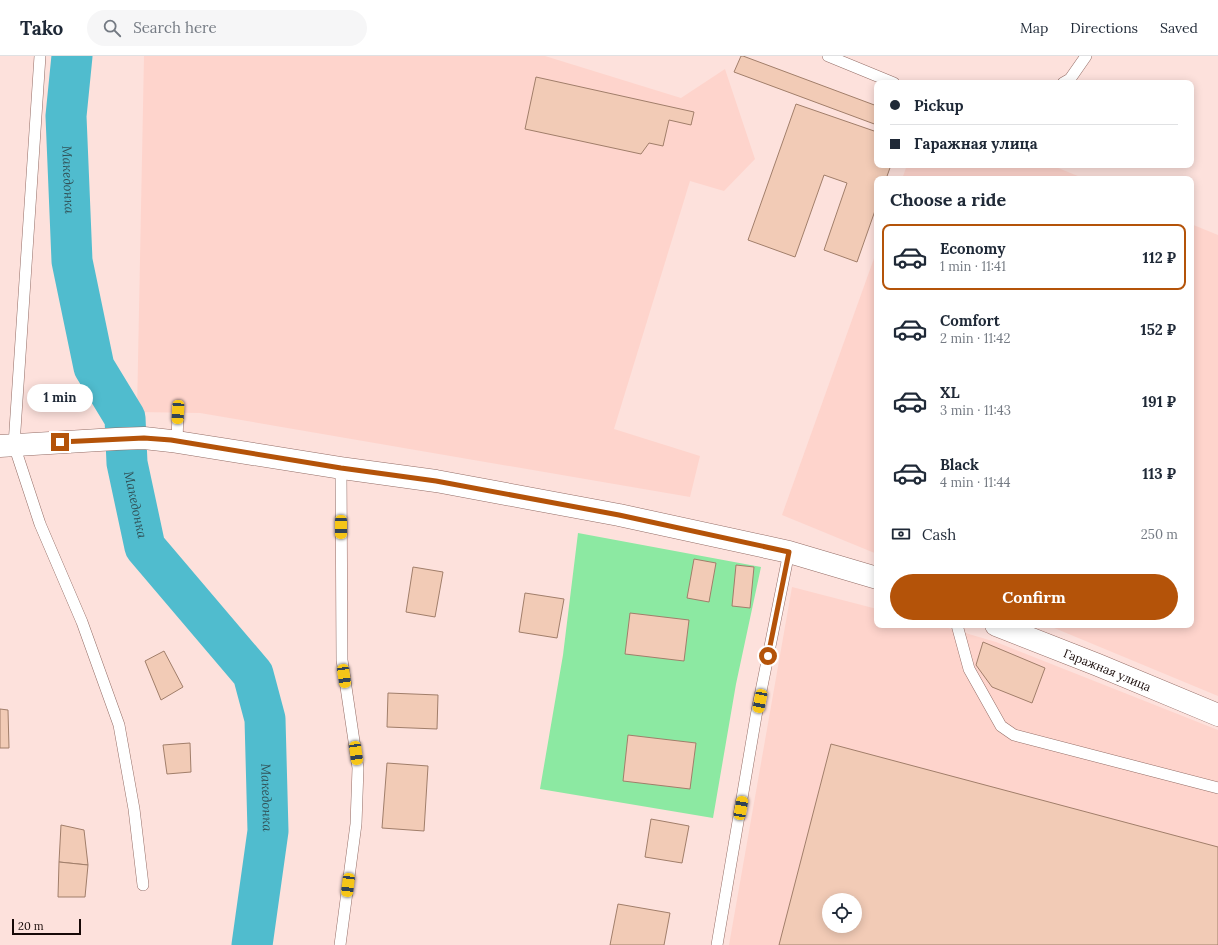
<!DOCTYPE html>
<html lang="en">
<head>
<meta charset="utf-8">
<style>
	body { margin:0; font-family:Lora,serif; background:#f6f6f7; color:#1f2937; height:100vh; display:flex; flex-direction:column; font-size:15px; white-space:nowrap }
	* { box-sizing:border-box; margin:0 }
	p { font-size:13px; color:#747a83 }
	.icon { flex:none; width:22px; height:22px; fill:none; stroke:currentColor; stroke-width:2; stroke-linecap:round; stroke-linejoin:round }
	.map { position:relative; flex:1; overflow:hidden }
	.sheet { position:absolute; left:874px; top:120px; width:320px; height:452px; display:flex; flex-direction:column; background:#fff; border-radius:8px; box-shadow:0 2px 10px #0003 }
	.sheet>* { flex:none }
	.banner { position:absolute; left:874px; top:24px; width:320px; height:88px; border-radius:8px; box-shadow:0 2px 10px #0003; display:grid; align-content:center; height:88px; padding:0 16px; background:#fff }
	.tools { position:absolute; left:822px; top:837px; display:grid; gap:8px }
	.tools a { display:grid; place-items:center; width:40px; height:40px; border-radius:50%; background:#fff; box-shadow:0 2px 10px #0003; font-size:20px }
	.scale { position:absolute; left:12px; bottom:10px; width:69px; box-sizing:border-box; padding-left:4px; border:2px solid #170907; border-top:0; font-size:11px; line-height:14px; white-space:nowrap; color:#170907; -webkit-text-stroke:3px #fde1dc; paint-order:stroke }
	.end { position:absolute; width:18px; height:18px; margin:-9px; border:5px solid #b45309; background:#fff; box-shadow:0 0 0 2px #fff }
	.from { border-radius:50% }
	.bubble { position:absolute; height:28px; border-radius:14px; background:#fff; box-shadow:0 2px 10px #0003; font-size:13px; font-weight:800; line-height:28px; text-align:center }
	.car { position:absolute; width:12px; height:24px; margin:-12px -6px; border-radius:5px; box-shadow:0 0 3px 1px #0007; background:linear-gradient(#f5c518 24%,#345 0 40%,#f5c518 0 76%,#345 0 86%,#f5c518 0) }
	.banner b { display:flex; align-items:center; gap:14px; height:38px; font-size:15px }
	.banner b+b { border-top:1px solid #e0e1e3 }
	.banner i { width:10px; height:10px; background:#1f2937 }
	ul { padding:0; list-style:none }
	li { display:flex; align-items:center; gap:12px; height:66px; margin:0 8px 6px; padding:0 8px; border:2px solid transparent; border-radius:8px }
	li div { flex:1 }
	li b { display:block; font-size:15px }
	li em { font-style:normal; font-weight:800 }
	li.active { border-color:#b45309 }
	li>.icon { width:36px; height:36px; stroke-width:1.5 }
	h2 { padding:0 16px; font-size:18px; line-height:48px }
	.pay { display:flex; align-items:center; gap:10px; height:44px; padding:0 16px; font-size:15px }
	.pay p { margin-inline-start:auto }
	.primary-button { display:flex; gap:8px; margin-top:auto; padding:8px 16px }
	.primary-button a { flex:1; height:46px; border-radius:24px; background:#b45309; color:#fff; font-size:16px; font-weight:800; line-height:46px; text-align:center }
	header { display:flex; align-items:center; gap:24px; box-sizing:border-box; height:56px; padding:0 20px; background:#fff; border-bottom:1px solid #e0e1e3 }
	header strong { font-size:19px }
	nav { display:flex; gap:22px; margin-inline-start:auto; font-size:14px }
	.search { width:280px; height:36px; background:#f6f6f7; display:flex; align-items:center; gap:10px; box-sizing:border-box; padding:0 14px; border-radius:22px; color:#747a83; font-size:15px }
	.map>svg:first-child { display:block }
	.built { fill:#fed4cc; fill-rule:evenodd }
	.green { fill:#8ce9a2 }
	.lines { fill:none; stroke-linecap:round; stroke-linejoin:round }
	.river { stroke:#50bcce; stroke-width:41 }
	.building { fill:#f2cbb6; stroke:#a17e6a; fill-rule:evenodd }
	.lane-casing { stroke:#946d66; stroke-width:12 }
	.secondary-casing { stroke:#946d66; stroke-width:23 }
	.lane { stroke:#fff; stroke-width:11 }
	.secondary { stroke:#fff; stroke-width:22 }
	.route { stroke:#b45309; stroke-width:5 }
	.labels { text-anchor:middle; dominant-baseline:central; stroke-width:3; stroke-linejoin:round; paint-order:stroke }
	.street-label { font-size:12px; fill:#170907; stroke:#fde1dc }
	.water-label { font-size:13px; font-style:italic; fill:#305157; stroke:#fde1dc }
</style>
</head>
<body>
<header>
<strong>Tako</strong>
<div class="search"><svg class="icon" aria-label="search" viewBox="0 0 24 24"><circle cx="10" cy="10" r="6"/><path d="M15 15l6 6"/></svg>Search here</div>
<nav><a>Map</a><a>Directions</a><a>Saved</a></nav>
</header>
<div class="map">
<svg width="1218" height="889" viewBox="0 0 1218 889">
	<rect width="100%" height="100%" fill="#fde1dc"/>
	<g class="built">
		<polygon points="144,0 545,0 681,42 725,13 755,103 724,135 690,125 614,373 700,400 690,441 200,357 137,356"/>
		<polygon points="907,109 1051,109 1085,123 902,123"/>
		<polygon points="1191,168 1218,179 1218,640 1047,569 1191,569"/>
		<polygon points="877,194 877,498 782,459"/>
		<path d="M792,531L877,553V569H938L996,586L1218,674V889H729ZM829,844H855V870H829Z"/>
	</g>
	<polygon class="green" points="578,477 761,511 736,628 713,762 540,733 563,599"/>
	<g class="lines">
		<path class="river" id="s1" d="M72,0L66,60L72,205L94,311L125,362L127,407L145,491L253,618L265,663L268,775L252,889"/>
	</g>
	<g class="building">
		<polygon points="741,0 743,0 877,50 877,69 734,16"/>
		<polygon points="536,21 694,56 691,69 669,64 663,90 649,87 641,98 525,73"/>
		<polygon points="796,48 877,76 877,109 891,109 886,123 877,123 877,149 857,206 824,194 847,127 824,119 795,201 748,184"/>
		<polygon points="694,503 716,507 709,546 687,542"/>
		<polygon points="736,509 754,511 750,552 732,550"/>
		<polygon points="413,511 443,516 435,561 406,556"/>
		<polygon points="525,537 564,543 557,582 519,576"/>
		<polygon points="630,557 689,564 684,605 625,598"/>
		<polygon points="983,586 1045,612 1032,647 992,631 976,609"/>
		<polygon points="164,595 183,631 161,644 145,605"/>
		<polygon points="388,637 438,639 437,673 387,671"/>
		<polygon points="0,653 8,654 9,692 0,692"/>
		<polygon points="628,679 696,687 690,733 623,725"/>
		<polygon points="190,687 191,716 167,718 163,689"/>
		<path d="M831,688L1218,791V889H779ZM829,844H855V870H829Z"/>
		<polygon points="387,707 428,710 424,775 382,772"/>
		<polygon points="651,763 689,770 682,807 645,801"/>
		<polygon points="61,769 84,774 88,809 59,806"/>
		<polygon points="59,806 88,809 85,841 58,841"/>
		<polygon points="618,848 670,857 664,889 610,889"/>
	</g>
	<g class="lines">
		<defs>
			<g id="lane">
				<polyline points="40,0 14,389 40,468 82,566 119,669 134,753 143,829"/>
				<polyline points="828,0 894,27"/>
				<polyline points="1063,27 1070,23 1086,0"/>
				<polyline points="177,385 178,357"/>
				<polyline points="957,569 969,613 1001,670 1014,679 1218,732"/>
				<polyline points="340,889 356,768 358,712 342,604 341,412"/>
				<polyline points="717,889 756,660 789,496"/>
			</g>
			<g id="secondary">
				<polyline points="0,390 116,383 144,382 171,385 341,412 436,425 619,459 789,496 877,522"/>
				<path id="s2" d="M996,569L1098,609L1218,659"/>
			</g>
		</defs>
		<use href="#lane" class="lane-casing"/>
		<use href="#secondary" class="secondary-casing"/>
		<use href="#lane" class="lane"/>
		<use href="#secondary" class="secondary"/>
	</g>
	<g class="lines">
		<polyline class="route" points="60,386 144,382 171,384 341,412 436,425 619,459 789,496 768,600"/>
	</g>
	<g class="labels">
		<g class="street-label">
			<text stroke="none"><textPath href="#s2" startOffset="120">Гаражная улица</textPath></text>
		</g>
		<g class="water-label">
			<text stroke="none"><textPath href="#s1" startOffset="124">Македонка</textPath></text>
			<text stroke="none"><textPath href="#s1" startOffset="461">Македонка</textPath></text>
			<text stroke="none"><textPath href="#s1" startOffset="796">Македонка</textPath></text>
		</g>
	</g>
</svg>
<div class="tools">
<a><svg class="icon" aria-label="locate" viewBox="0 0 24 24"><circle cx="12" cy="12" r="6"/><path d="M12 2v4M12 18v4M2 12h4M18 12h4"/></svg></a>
</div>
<div class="scale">20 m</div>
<i class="end from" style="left:768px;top:600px"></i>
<i class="end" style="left:60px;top:386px"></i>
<div class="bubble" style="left:27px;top:328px;width:66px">1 min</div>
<i class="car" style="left:178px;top:356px;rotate:183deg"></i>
<i class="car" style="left:341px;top:471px;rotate:180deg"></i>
<i class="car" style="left:344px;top:620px;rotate:172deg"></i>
<i class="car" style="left:760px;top:645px;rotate:191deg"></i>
<i class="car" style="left:356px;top:697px;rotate:172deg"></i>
<i class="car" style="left:741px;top:752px;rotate:10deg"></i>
<i class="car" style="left:348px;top:829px;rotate:187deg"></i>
<div class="banner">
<b><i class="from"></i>Pickup</b>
<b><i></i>Гаражная улица</b>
</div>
<section class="sheet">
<h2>Choose a ride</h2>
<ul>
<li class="active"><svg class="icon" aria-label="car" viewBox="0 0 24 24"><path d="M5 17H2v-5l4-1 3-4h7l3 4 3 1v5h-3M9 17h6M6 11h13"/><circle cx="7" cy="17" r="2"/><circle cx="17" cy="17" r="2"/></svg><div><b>Economy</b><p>1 min · 11:41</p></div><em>112 ₽</em></li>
<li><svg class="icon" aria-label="car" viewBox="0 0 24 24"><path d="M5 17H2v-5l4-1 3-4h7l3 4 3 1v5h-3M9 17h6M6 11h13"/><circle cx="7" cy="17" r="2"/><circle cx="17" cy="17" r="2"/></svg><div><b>Comfort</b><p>2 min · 11:42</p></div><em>152 ₽</em></li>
<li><svg class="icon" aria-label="car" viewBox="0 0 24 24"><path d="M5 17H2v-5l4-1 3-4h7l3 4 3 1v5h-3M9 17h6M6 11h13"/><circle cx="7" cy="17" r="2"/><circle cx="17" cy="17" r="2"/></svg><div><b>XL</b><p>3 min · 11:43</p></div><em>191 ₽</em></li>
<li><svg class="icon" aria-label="car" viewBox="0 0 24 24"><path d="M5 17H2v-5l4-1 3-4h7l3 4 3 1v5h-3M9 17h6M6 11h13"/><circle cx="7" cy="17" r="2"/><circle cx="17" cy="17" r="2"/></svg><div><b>Black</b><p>4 min · 11:44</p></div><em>113 ₽</em></li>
</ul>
<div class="pay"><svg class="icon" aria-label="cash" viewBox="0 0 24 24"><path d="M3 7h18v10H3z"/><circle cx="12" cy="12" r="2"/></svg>Cash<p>250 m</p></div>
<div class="primary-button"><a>Confirm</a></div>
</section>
</div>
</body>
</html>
